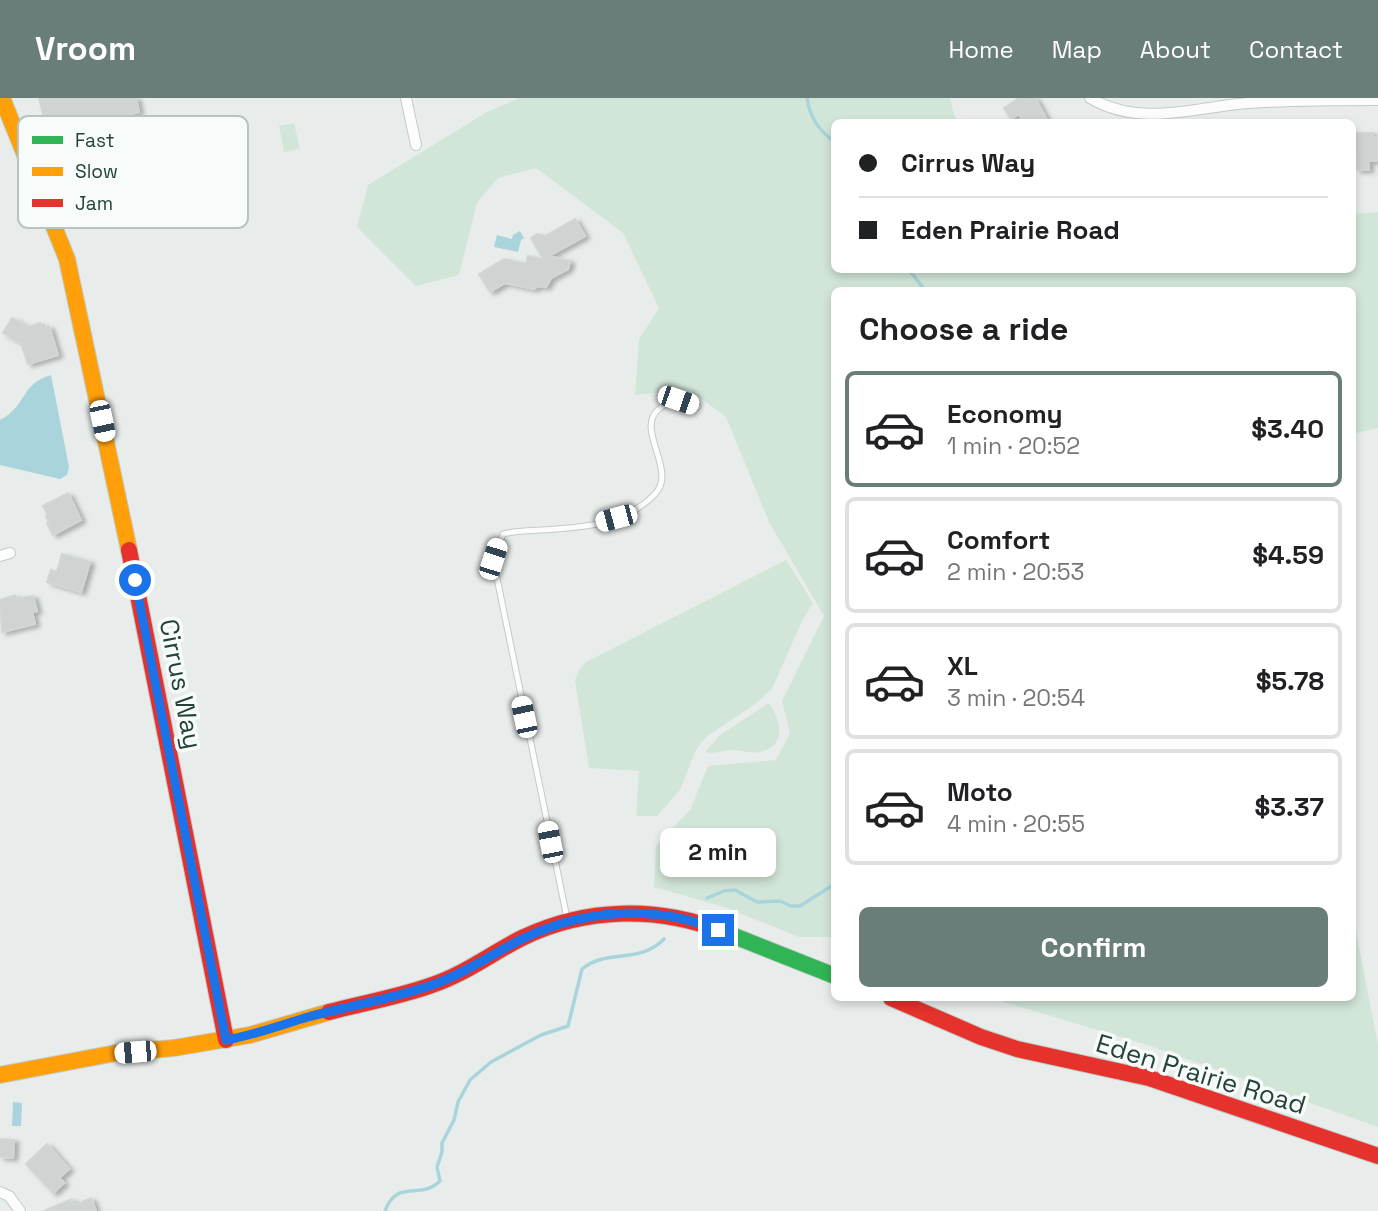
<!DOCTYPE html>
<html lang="en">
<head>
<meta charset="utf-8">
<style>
	body { margin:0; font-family:"Space Grotesk",sans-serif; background:#f6f6f6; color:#202124; height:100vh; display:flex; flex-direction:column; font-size:26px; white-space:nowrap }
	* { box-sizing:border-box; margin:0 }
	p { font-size:23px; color:#757577 }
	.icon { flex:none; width:38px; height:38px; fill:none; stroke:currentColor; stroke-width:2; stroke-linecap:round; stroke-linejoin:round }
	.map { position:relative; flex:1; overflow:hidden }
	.panel { position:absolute; left:831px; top:189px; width:525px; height:714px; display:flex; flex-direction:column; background:#fff; border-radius:10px; box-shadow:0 4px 10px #0003 }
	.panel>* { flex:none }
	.guide { position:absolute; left:831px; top:21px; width:525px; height:154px; border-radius:10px; box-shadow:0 4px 10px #0003; display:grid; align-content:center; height:154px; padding:0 28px; background:#fff }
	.end { position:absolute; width:32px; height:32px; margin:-16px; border:9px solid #1a73e8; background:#fff; box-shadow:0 0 0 4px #fff }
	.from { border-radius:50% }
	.bubble { position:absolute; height:49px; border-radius:10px; background:#fff; box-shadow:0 4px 10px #0003; font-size:23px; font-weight:700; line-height:49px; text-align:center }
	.car { position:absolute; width:21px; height:42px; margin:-21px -10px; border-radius:9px; box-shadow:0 0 5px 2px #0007; background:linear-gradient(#fff 24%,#345 0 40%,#fff 0 76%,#345 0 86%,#fff 0) }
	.guide b { display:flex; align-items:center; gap:24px; height:66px; font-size:26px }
	.guide b+b { border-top:2px solid #e0e0e0 }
	.guide i { width:18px; height:18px; background:#202124 }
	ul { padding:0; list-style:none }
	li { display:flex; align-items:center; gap:21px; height:116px; margin:0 14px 10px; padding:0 14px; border:4px solid #e0e0e0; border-radius:10px }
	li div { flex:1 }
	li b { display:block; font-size:26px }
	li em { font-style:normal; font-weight:700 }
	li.current { border-color:#697e78 }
	li>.icon { width:63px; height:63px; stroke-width:1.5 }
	h2 { padding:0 28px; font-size:32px; line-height:84px }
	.button { display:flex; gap:14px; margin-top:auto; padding:14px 28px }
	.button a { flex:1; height:80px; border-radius:10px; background:#697e78; color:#fff; font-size:28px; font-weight:700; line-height:80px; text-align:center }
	header { display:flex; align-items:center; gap:42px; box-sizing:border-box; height:98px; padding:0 35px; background:#697e78; color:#fff }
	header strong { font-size:33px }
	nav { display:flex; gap:38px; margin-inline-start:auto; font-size:24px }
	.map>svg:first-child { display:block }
	.green { fill:#d1e6d8 }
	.water { fill:#a9d4db }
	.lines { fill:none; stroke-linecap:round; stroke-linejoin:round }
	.stream { stroke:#a9d4db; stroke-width:3.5 }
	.building { fill:#cfd4d2; stroke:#d1d6d4; stroke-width:2; filter:url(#shadow) }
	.lane-casing { stroke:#c5cac8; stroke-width:7 }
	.street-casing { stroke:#c5cac8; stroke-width:12 }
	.fast-casing { stroke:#c3cbc8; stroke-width:18 }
	.slow-casing { stroke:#c3cbc8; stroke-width:18 }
	.jam-casing { stroke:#c3cbc8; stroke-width:18 }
	.lane { stroke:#fcfcfc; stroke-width:5 }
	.street { stroke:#fcfcfc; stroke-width:10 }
	.fast { stroke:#30b455; stroke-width:16 }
	.slow { stroke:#ff9f0a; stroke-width:16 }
	.jam { stroke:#e5322d; stroke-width:16 }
	.route { stroke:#1a73e8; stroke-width:9 }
	.labels { text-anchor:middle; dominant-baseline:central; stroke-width:7; stroke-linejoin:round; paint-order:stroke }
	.street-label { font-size:26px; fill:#24423a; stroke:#f7fbf9 }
	.key { fill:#f7fbf9; stroke:#b8c4c0; stroke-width:2 }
	.key-label { font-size:19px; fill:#24423a }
</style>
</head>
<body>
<header>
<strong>Vroom</strong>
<nav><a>Home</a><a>Map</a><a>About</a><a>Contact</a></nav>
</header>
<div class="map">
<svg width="1378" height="1113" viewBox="0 0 1378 1113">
	<defs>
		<filter id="shadow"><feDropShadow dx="4.5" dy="2.5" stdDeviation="2" flood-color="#0004"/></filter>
	</defs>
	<rect width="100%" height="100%" fill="#e8edeb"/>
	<g class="green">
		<polygon points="519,0 950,0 956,24 835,24 835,172 1353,172 1353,116 1378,114 1378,330 1353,336 1353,192 835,192 835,839 799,839 727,810 654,789 656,748 690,712 708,668 776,662 790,635 782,603 824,518 769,424 726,319 690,292 635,297 639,241 659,210 623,135 536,70 498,80 477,105 459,177 416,188 357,129 368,87 487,14"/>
		<polygon points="294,25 300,51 284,54 279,28"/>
		<polygon points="786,462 813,505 802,523 772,591 754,607 706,639 696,652 680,692 657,718 636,718 639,673 589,670 575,582 579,572 586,564"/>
		<path d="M769,605C781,623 788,647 760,654C751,656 742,652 732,652C723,653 714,656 705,654L720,637Z"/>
		<polygon points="1353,818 1378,947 1378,1029 1147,947 991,900 1353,900"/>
	</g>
	<g class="water">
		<polygon points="520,133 524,140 521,142 518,154 494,149 497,137 512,141 513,137"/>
		<path d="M51,277L69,369L67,377L60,381L0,367V322C27,308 21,285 51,277Z"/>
		<polygon points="13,1004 22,1005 21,1028 12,1028"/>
	</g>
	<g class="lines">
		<g class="stream">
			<path d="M807,0C810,20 819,33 835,44"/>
			<polyline points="909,172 925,192"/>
			<polyline points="707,800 724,793 735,792 757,804 780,803 791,808 800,808 833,787 835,780"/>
			<path d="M385,1113C397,1080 420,1103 440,1083L437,1069L442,1054V1045L454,1022L458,1004L470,982L491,964L541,937L568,928L582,871C607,850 639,867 664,841"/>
		</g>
	</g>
	<g class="building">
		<polygon points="39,0 136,0 139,14 108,21 107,17 71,26 72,29 64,30 66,36 53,39 49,19 44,20"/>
		<polygon points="1019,0 1035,0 1046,20 1039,24 1024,24 1019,16 1011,21 1004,10"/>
		<polygon points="1353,35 1373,35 1373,39 1378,39 1378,61 1377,63 1368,63 1369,72 1357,72 1357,53 1353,53"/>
		<polygon points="575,121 585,138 549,158 570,163 568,171 551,180 546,189 538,188 534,191 505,185 490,194 479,176 504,161 526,166 528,158 544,162 531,140 537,136 545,138"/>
		<polygon points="12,220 28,229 40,225 42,231 49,228 58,257 28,266 21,245 3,235"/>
		<polygon points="68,395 81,422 53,437 47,425 49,424 46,418 48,417 43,408"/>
		<polygon points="62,456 90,464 81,494 47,484 51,472 57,474"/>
		<polygon points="15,497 16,501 33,498 37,513 32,514 35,526 2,534 0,502"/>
		<polygon points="0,1041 14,1042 13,1060 0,1059"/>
		<polygon points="47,1046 69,1071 59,1080 64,1085 53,1095 26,1066"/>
		<polygon points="91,1100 96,1113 44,1113 72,1101 75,1107"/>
	</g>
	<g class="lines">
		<defs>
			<path id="lane" d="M567,820L493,461L503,436C515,433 528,433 541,432C580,430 626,427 655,396C678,372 634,331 659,311C673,299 683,304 698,309"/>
			<g id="street">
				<polyline points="406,0 416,47"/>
				<path d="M1090,0C1141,30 1195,9 1248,5C1292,2 1335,2 1378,2"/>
				<polyline points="0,458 10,455"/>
				<polyline points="0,1094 9,1098 20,1113"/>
			</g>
			<polyline id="fast" points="724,834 835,878"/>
			<g id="slow">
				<polyline points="2,0 67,161 129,452"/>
				<polyline points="0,977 116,955 174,950 250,937 329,914"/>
			</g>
			<g id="jam">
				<polyline points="129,452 226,942"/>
				<polyline points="891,900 981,939 1017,951 1149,980 1378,1058"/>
				<path d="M329,914C363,905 399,899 432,887C465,876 492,855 522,840C586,809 659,808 724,834"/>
			</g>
		</defs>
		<use href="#lane" class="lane-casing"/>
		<use href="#street" class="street-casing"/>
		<use href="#fast" class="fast-casing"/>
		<use href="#slow" class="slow-casing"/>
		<use href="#jam" class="jam-casing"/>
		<use href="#lane" class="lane"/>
		<use href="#street" class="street"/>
		<use href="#fast" class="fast"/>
		<use href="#slow" class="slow"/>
		<use href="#jam" class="jam"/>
	</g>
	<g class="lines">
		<path class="route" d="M135,482L226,942C255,937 281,927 308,919C349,908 392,901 432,887C464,876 492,856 522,841C584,811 655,806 718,832"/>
	</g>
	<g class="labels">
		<g class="street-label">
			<text transform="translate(181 586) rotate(79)">Cirrus Way</text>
			<text transform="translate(1201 976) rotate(17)">Eden Prairie Road</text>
		</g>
	</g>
	<rect x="18" y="18" width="230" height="112" rx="10" class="key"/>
	<rect x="32" y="38" width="31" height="8" fill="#30b455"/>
	<rect x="32" y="69" width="31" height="9" fill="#ff9f0a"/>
	<rect x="32" y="101" width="31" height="8" fill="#e5322d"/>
	<g class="key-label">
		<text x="75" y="49">Fast</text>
		<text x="75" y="80">Slow</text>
		<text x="75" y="112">Jam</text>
	</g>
</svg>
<i class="end from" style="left:135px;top:482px"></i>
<i class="end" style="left:718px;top:832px"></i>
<div class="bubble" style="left:660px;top:730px;width:116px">2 min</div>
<i class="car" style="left:678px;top:302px;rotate:109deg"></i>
<i class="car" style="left:102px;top:323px;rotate:168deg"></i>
<i class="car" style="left:616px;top:420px;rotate:255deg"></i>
<i class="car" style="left:493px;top:461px;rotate:18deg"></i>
<i class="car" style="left:524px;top:619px;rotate:348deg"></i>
<i class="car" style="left:550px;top:744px;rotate:349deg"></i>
<i class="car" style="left:135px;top:954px;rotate:265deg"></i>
<div class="guide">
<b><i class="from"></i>Cirrus Way</b>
<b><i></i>Eden Prairie Road</b>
</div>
<section class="panel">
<h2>Choose a ride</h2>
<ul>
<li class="current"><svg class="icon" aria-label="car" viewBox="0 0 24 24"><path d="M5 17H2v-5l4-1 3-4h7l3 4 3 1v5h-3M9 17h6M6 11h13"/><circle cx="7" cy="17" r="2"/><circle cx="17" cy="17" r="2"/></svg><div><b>Economy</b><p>1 min · 20:52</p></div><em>$3.40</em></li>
<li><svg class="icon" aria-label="car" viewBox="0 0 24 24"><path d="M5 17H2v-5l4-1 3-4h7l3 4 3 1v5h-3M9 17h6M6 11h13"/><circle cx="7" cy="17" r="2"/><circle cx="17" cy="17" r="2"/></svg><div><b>Comfort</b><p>2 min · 20:53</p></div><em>$4.59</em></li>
<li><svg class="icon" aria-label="car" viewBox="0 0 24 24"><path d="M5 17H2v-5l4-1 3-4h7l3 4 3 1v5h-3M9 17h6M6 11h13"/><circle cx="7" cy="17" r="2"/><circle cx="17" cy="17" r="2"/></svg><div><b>XL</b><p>3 min · 20:54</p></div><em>$5.78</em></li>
<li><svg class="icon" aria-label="car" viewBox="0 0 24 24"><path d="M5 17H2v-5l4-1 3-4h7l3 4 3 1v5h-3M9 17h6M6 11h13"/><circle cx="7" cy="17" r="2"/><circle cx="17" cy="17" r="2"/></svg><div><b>Moto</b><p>4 min · 20:55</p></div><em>$3.37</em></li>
</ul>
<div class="button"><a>Confirm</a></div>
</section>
</div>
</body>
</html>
